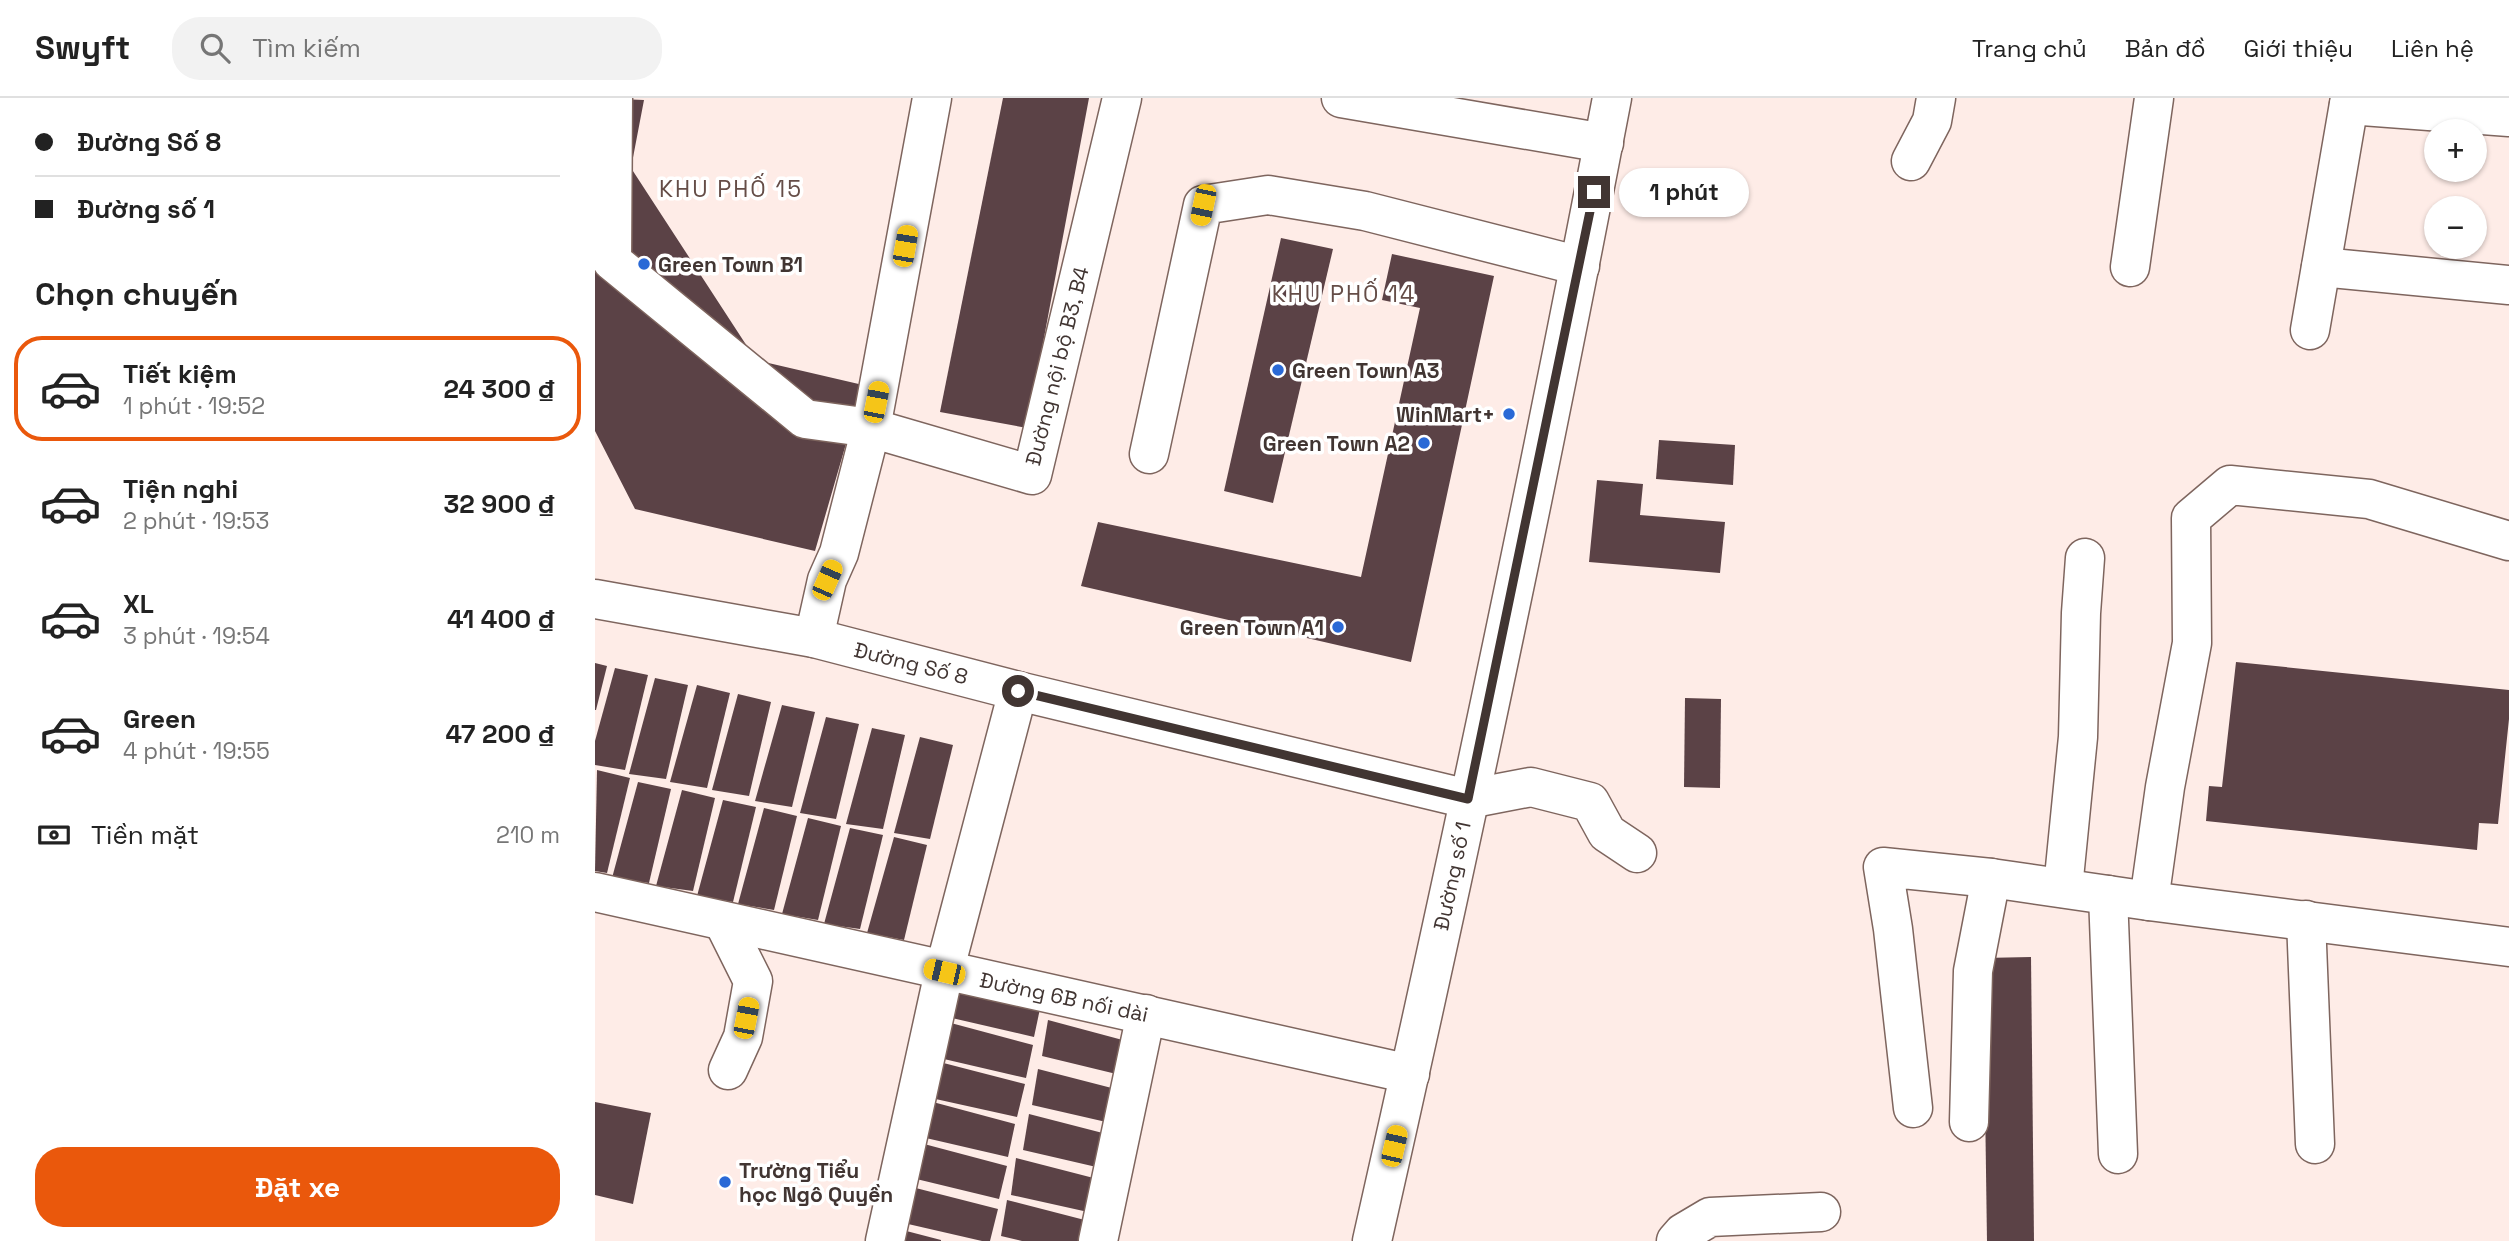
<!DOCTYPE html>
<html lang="vi">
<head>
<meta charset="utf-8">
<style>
	body { margin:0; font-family:"Space Grotesk",sans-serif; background:#f2f2f2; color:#222; height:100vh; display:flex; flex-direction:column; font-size:26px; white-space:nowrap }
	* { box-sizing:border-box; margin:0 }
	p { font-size:23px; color:#767676 }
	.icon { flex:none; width:38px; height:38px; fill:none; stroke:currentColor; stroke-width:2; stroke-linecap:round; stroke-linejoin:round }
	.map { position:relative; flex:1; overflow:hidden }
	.drawer { display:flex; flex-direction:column; background:#fff; width:595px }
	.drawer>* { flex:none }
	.top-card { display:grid; align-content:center; height:154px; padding:0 35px; background:#fff }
	.tools { position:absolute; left:1829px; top:21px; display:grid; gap:14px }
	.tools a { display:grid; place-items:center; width:63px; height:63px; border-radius:50%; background:#fff; box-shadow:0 2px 5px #0004; font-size:35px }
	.end { position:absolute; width:32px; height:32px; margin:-16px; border:9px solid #413532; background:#fff; box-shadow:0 0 0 4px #fff }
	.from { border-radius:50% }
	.bubble { position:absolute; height:49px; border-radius:24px; background:#fff; box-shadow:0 2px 5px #0004; font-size:23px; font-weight:800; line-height:49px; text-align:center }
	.car { position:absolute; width:21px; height:42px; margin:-21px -10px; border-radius:9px; box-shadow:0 0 5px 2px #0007; background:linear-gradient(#f5c518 24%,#345 0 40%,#f5c518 0 76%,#345 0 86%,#f5c518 0) }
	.top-card b { display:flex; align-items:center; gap:24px; height:66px; font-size:26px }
	.top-card b+b { border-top:2px solid #e0e0e0 }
	.top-card i { width:18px; height:18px; background:#222 }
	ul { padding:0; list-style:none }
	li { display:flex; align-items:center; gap:21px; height:105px; margin:0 14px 10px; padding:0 21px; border:4px solid transparent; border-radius:28px }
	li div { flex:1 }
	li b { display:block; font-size:26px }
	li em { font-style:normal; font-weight:800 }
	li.current { border-color:#ea580c }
	li>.icon { width:63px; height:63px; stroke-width:1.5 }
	h2 { padding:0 35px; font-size:32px; line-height:84px }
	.pay { display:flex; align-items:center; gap:18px; height:77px; padding:0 35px; font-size:26px }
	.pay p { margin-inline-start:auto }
	.cta { display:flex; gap:14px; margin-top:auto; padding:14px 35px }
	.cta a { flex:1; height:80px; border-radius:28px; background:#ea580c; color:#fff; font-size:28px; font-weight:800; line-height:80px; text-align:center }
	header { display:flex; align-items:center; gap:42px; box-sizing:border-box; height:98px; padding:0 35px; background:#fff; border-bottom:2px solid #e0e0e0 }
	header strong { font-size:33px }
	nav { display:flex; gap:38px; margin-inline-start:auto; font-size:24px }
	.search { width:490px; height:63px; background:#f2f2f2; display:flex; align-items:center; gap:18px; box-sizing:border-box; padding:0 24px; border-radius:28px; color:#767676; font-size:26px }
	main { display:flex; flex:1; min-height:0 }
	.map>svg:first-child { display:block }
	.building { fill:#5b4246 }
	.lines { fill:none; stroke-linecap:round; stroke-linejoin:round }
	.minor-casing { stroke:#7e655e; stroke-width:41 }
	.minor { stroke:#fff; stroke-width:38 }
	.route { stroke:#413532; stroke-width:9 }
	.poi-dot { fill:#2a69d6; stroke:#fff; stroke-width:2.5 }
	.labels { text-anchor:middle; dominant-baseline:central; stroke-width:7; stroke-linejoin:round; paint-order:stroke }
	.poi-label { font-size:21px; font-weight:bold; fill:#413532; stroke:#fff; text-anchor:start }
	.street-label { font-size:21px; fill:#413532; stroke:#fff }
	.neighbourhood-label { font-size:23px; letter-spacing:2px; fill:#654d47; stroke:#fff }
</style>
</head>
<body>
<header>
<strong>Swyft</strong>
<div class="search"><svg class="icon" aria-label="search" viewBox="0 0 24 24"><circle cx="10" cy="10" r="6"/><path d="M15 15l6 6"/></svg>Tìm kiếm</div>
<nav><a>Trang chủ</a><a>Bản đồ</a><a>Giới thiệu</a><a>Liên hệ</a></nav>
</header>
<main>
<section class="drawer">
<div class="top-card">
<b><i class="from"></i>Đường Số 8</b>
<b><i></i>Đường số 1</b>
</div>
<h2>Chọn chuyến</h2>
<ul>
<li class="current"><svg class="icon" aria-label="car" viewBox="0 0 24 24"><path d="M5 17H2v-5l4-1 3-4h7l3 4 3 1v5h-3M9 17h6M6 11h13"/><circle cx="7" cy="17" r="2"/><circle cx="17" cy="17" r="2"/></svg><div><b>Tiết kiệm</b><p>1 phút · 19:52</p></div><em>24 300 ₫</em></li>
<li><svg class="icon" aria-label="car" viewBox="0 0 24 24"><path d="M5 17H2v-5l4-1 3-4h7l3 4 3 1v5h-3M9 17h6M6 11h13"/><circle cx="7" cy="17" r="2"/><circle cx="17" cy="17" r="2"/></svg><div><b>Tiện nghi</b><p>2 phút · 19:53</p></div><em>32 900 ₫</em></li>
<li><svg class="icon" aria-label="car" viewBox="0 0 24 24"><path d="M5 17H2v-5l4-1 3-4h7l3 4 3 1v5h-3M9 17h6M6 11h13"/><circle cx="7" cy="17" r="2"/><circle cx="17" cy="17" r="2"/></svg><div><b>XL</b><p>3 phút · 19:54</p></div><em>41 400 ₫</em></li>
<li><svg class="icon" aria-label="car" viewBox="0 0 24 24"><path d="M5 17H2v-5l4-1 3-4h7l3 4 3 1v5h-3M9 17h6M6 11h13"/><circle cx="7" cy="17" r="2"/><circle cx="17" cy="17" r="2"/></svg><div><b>Green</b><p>4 phút · 19:55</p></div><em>47 200 ₫</em></li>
</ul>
<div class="pay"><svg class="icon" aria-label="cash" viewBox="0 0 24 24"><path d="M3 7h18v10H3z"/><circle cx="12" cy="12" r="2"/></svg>Tiền mặt<p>210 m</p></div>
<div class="cta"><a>Đặt xe</a></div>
</section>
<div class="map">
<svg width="1914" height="1143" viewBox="0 0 1914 1143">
	<rect width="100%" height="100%" fill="#feece7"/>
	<g class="building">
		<polygon points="0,0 49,2 36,70 161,262 268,287 220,453 40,411 0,333"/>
		<polygon points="408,0 494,0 432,330 345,314"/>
		<polygon points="686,140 738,151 678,405 629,393"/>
		<polygon points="797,156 899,178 816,564 486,488 503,424 766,479 825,210 787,202"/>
		<polygon points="1064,342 1140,347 1138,387 1061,381"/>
		<polygon points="1002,382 1048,386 1045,417 1130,424 1125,475 994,464"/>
		<polygon points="1641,564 1914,592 1914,621 1903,726 1884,725 1882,752 1611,723 1614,688 1627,689"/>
		<polygon points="0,565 12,568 1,612 0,612"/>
		<polygon points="20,570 53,577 30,672 0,667 0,643"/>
		<polygon points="60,580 93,587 71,681 34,676"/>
		<polygon points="102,587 135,595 112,690 75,684"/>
		<polygon points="143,596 176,604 154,698 117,692"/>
		<polygon points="1090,600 1126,601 1125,690 1089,689"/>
		<polygon points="187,607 220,614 197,709 160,703"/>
		<polygon points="231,619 264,626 241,721 205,715"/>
		<polygon points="277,630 310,637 288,731 251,726"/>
		<polygon points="325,639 358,647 335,741 299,735"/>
		<polygon points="2,672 35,680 12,775 0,773"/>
		<polygon points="43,684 76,691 54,785 17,780"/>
		<polygon points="87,692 120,700 98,793 61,788"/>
		<polygon points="128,702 161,709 138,804 102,798"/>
		<polygon points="169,710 202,718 179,812 143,806"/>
		<polygon points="213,720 246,728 223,822 187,816"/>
		<polygon points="255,730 288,737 265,831 229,826"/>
		<polygon points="299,739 332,747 309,842 272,835"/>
		<polygon points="1436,859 1439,1143 1392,1143 1388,860"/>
		<polygon points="350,881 446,906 439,939 344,917"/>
		<polygon points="341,921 438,947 431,980 336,958"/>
		<polygon points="453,922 550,948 542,981 447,958"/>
		<polygon points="333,961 430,986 422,1019 327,998"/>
		<polygon points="443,971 540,996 533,1029 437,1007"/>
		<polygon points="323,1000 420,1026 413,1059 318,1037"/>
		<polygon points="0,1004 56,1015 38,1106 0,1097"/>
		<polygon points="434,1016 531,1041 523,1074 428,1052"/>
		<polygon points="314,1042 412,1068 404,1101 309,1078"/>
		<polygon points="421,1060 518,1085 511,1118 416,1097"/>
		<polygon points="305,1086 403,1111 395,1143 387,1143 300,1123"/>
		<polygon points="412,1102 509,1127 505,1143 427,1143 406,1138"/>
		<polygon points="296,1129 346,1142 346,1143 294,1143"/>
	</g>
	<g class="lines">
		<defs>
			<g id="minor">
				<polyline points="18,0 17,163 210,321 276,330 437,377 527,0"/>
				<polyline points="746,0 1009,45"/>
				<polyline points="1754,7 1914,19"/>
				<polyline points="1316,63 1337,23 1341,0"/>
				<polyline points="1535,169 1559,0"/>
				<polyline points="1726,169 1914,187"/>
				<polyline points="1715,232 1755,0"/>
				<polyline points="554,356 608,107 673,97 770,113 985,168"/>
				<polyline points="0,501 219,540 423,593 873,701 936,689 995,704 1012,735 1042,755"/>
				<polyline points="219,540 232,482 244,455 276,330 337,0"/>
				<polyline points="1468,790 1483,639 1486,515 1490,460"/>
				<path d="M0,794C271,856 543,914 815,976"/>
				<polyline points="1513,797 1523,1056"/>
				<polyline points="1554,803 1570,689 1597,545 1596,420 1635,387 1774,401 1914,443"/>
				<polyline points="1711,822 1720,1046"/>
				<polyline points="128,823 158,883 148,939 133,972"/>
				<polyline points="1318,1010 1298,831 1288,769 1396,780 1554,803 1914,849"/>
				<polyline points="1374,1024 1378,873 1396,780"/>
				<polyline points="290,1143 349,874 423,593"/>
				<polyline points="503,1143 551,916"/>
				<path d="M777,1143C863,763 944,382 1017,0"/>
				<polyline points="1081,1143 1088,1135 1115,1119 1226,1114"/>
			</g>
		</defs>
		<use href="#minor" class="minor-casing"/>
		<use href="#minor" class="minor"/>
	</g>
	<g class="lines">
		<polyline class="route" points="423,593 873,701 999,94"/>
	</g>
	<g class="poi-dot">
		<circle cx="49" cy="166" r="7"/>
		<circle cx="683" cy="272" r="7"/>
		<circle cx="914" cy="316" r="7"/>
		<circle cx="829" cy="345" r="7"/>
		<circle cx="743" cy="529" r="7"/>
		<circle cx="130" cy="1084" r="7"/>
	</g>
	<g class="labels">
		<g class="poi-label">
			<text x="63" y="166">Green Town B1</text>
			<text x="697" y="272">Green Town A3</text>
			<text x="900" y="316" text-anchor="end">WinMart+</text>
			<text x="815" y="345" text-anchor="end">Green Town A2</text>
			<text x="729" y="529" text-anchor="end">Green Town A1</text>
			<text x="144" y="1072">Trường Tiểu<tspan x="144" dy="24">học Ngô Quyền</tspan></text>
		</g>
		<g class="street-label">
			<text transform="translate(462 268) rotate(-76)">Đường nội bộ B3, B4</text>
			<text transform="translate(316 565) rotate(14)">Đường Số 8</text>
			<text transform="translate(857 778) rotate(-78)">Đường số 1</text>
			<text transform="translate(469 899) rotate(12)">Đường 6B nối dài</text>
		</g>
		<g class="neighbourhood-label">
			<text x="136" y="91">KHU PHỐ 15</text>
			<text x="749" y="196">KHU PHỐ 14</text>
		</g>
	</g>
</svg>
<div class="tools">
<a>+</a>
<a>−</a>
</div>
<i class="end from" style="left:423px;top:593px"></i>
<i class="end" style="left:999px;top:94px"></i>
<div class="bubble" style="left:1024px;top:70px;width:130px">1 phút</div>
<i class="car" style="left:608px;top:107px;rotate:192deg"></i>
<i class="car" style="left:310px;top:148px;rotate:10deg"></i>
<i class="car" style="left:281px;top:304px;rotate:11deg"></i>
<i class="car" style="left:232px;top:482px;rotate:24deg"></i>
<i class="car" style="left:349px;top:874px;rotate:283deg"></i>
<i class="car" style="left:151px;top:920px;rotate:11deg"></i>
<i class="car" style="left:799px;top:1048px;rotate:13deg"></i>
</div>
</main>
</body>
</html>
